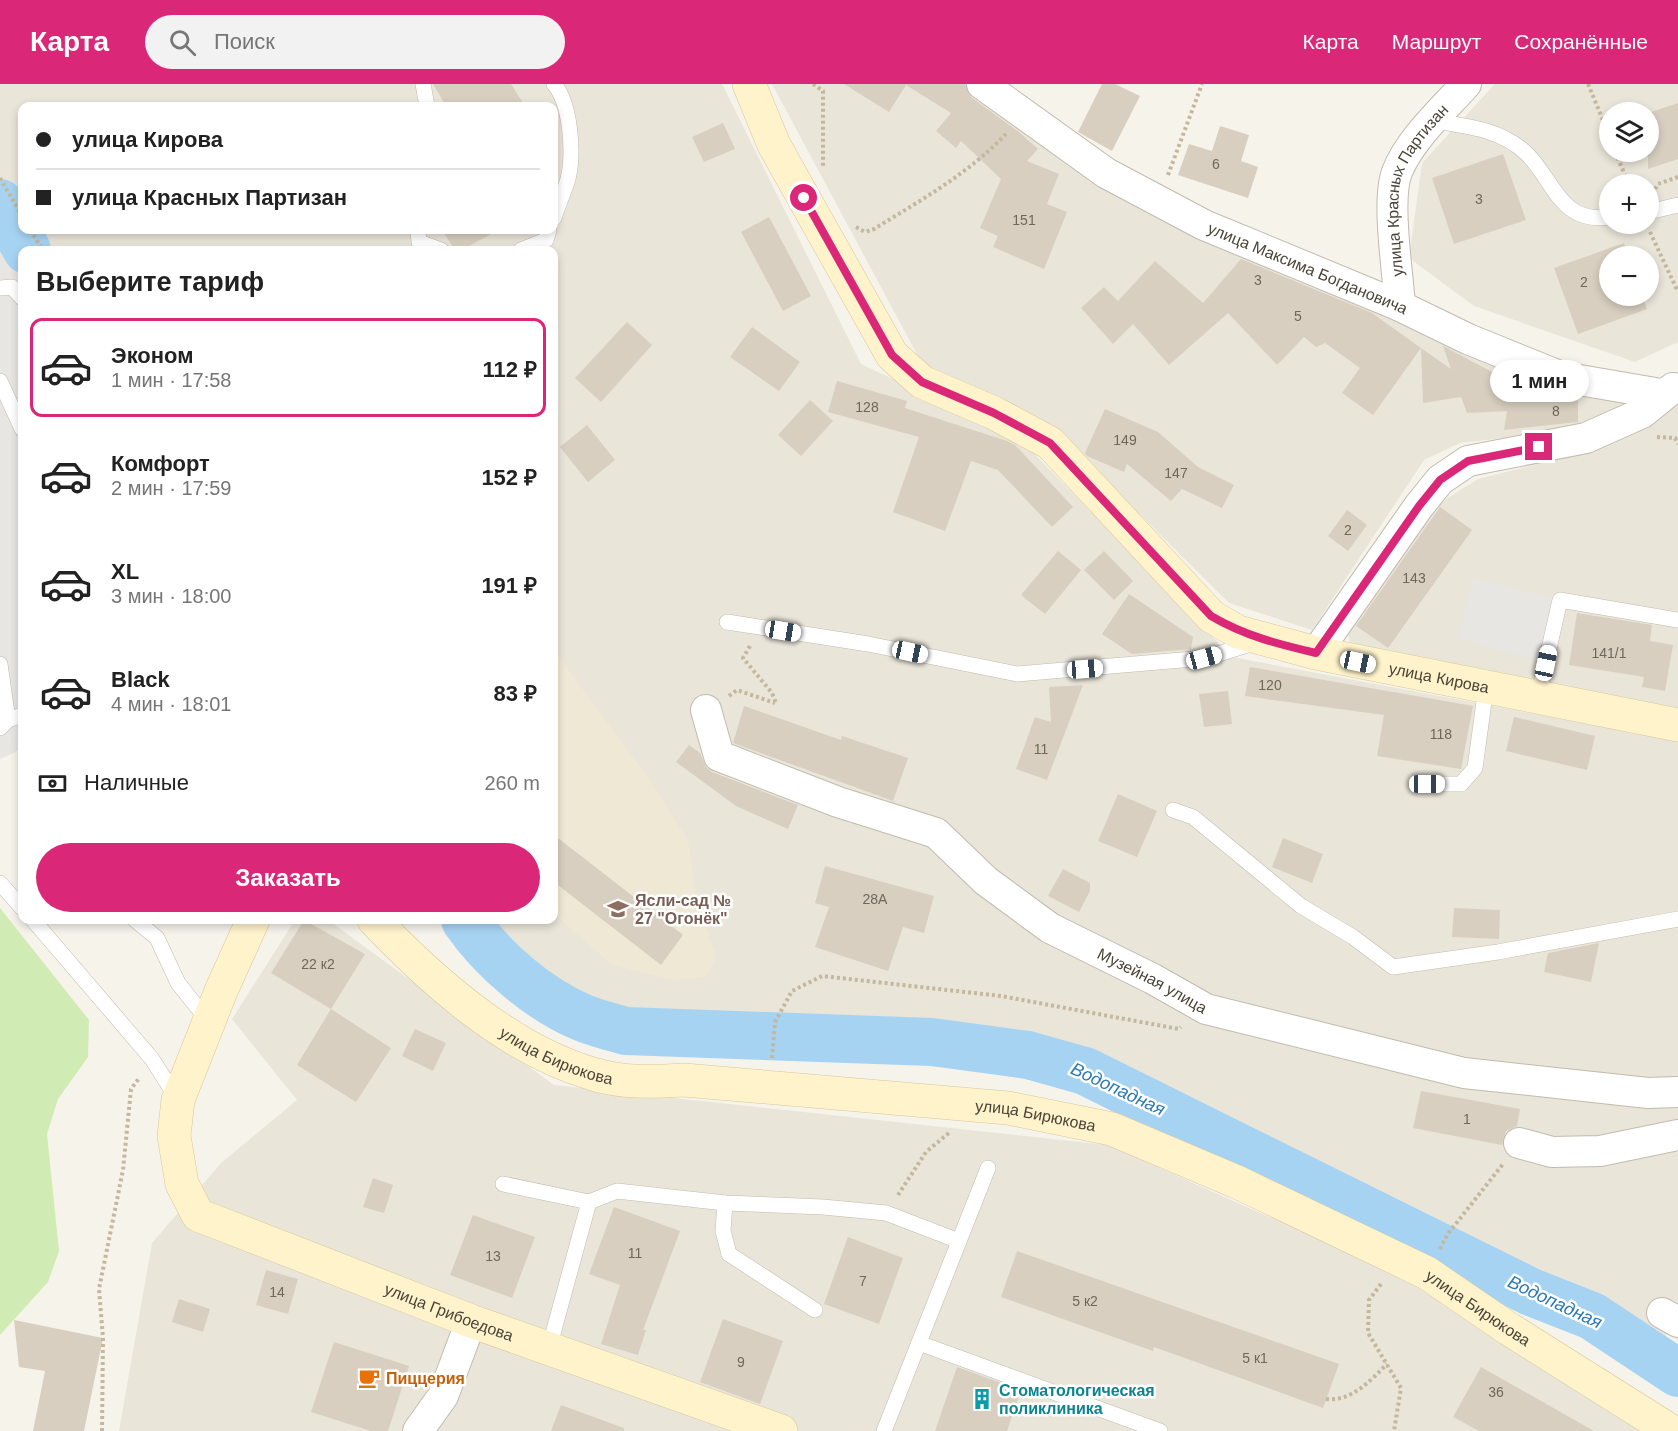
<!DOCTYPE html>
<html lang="ru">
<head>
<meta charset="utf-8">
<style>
	body { margin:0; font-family:Arial,sans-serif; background:#f2f2f2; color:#222; height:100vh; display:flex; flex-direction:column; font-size:22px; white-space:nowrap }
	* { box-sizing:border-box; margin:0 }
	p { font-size:20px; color:#767676 }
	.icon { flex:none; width:33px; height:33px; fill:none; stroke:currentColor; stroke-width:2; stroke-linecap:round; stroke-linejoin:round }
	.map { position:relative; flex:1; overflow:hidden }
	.side { position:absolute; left:18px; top:162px; width:540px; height:678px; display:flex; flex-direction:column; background:#fff; border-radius:12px; box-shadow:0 3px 9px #0003 }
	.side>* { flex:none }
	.banner { position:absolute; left:18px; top:18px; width:540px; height:132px; border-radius:12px; box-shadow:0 3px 9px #0003; display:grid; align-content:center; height:132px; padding:0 18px; background:#fff }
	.tools { position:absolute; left:1599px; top:18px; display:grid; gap:12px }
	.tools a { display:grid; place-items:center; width:60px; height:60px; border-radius:50%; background:#fff; box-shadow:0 3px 9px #0003; font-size:30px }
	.end { position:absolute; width:27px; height:27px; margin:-14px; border:8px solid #db2777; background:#fff; box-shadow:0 0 0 3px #fff }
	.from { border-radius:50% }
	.bubble { position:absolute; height:42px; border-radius:21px; background:#fff; box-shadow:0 3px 9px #0003; font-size:20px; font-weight:700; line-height:42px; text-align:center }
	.car { position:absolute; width:18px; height:36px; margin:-18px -9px; border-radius:8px; box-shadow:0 0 4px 2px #0007; background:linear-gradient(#fff 24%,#345 0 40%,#fff 0 76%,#345 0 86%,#fff 0) }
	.banner b { display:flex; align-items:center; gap:21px; height:57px; font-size:22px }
	.banner b+b { border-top:2px solid #e0e0e0 }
	.banner i { width:15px; height:15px; background:#222 }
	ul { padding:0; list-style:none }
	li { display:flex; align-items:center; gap:18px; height:99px; margin:0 12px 9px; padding:0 6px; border:3px solid transparent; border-radius:12px }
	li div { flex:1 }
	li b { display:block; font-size:22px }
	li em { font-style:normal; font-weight:700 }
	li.selected { border-color:#db2777 }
	li>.icon { width:54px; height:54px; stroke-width:1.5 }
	h2 { padding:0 18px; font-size:27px; line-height:72px }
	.pay { display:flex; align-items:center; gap:15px; height:66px; padding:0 18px; font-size:22px }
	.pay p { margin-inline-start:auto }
	.cta { display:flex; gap:12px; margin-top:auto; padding:12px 18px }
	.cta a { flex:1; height:69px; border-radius:36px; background:#db2777; color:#fff; font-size:24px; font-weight:700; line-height:69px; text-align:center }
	header { display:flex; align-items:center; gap:36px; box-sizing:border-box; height:84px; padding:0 30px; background:#db2777; color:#fff }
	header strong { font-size:28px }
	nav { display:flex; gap:33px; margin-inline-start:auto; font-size:21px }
	.search { width:420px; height:54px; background:#f2f2f2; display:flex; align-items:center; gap:15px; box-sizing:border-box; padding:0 21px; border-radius:33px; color:#767676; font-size:22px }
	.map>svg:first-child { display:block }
	.residential { fill:#eae5d9; fill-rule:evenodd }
	.education { fill:#efe8d5 }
	.green { fill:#d1ebb4 }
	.parking { fill:#e8e6e3 }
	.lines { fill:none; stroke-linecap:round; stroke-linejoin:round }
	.river { stroke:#a7d3f3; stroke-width:48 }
	.building { fill:#d8cfc0 }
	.lane-casing { stroke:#c2bbad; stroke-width:16 }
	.street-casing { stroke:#c2bbad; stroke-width:32 }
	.secondary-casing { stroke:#d7c89a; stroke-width:34 }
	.path { stroke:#c4b79e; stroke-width:4; stroke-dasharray:3 3; stroke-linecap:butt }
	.lane { stroke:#fff; stroke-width:15 }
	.street { stroke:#fff; stroke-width:30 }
	.secondary { stroke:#fff3cc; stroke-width:33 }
	.route { stroke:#db2777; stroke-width:8 }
	.labels { text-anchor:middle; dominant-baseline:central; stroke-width:5; stroke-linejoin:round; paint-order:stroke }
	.number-label { font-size:14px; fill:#6e675a }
	.street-label { font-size:16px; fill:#4b4438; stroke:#fff }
	.education-label { font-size:16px; font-weight:bold; fill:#785e54; stroke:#fff; text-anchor:start }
	.food-label { font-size:16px; font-weight:bold; fill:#c56008; stroke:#fff; text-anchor:start }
	.culture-label { font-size:16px; font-weight:bold; fill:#0d838f; stroke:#fff; text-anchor:start }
	.water-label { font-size:18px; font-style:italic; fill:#2b78b3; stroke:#fff }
</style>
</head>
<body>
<header>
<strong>Карта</strong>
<div class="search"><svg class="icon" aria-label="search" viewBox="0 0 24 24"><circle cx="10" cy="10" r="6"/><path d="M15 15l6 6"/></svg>Поиск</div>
<nav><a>Карта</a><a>Маршрут</a><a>Сохранённые</a></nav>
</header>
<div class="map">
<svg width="1678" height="1347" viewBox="0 0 1678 1347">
	<rect width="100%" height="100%" fill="#f6f3eb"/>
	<g class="residential">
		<polygon points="0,0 722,0 861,280 1020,355 1232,573 1678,657 1678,1256 1668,1250 1631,1273 1089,1007 932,978 627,967 547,930 468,836 554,836 554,166 35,166 23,146 554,146 554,22 22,22 22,145 0,107"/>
		<polygon points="772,0 971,0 1115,107 1638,320 1592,344 1460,359 1424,376 1312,546 1229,519 1069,360 926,287"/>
		<path d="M1495,0H1678V258L1635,278L1474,222L1409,174L1422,79ZM1610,28H1648V68H1610ZM1610,100H1648V140H1610ZM1610,172H1648V212H1610Z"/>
		<polygon points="1678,314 1678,630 1350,560 1346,537 1433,423 1478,395 1575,371"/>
		<polygon points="295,836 328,836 554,1001 1108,1061 1446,1212 1653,1347 119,1347 152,1159 221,1079 297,1016 232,935"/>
	</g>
	<polygon class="education" points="554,566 651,698 688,756 695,808 716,873 706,893 673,896 612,881 554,830"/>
	<polygon class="green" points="0,824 89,936 88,973 58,1015 47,1050 59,1167 48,1198 0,1251"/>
	<g class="parking">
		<polygon points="0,147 22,190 22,665 0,675"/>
		<polygon points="1473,494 1560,516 1546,579 1458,554"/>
	</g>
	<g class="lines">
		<g class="river">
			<polyline points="0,119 27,166"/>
			<path d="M465,836C492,875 537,914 581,933C595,939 611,943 626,947L932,958L1028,971L1085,987L1531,1208L1592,1232L1678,1289"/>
		</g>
	</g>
	<g class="building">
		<polygon points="433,0 511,0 525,22 446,22"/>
		<polygon points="844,0 965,0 972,14 1019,48 1038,65 1027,77 1059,90 1047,120 1067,128 1044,185 993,163 998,152 980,144 1001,95 961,57 956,64 936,47 951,29 906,1 889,28"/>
		<polygon points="1102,0 1115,0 1140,12 1112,67 1078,48"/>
		<polygon points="1678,19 1678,75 1648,85 1648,29"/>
		<polygon points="723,39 735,65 704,78 692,53"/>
		<polygon points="1220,42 1249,51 1241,77 1258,83 1248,114 1178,91 1189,60 1212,67"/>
		<polygon points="1503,70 1526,136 1454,160 1432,94"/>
		<polygon points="769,133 811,212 783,227 741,148"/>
		<polygon points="442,146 499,146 461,166 455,166"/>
		<polygon points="1624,159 1628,172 1610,172 1610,212 1642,212 1647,225 1578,250 1554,184"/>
		<polygon points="1241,175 1372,229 1421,264 1373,331 1342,309 1360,284 1325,259 1316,263 1304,253 1277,281 1228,229 1169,281 1133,240 1113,260 1081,224 1104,203 1118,217 1155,177 1203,219"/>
		<polygon points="627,238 652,261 601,318 575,294"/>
		<polygon points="752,243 800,278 779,307 730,273"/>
		<polygon points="1443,262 1511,298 1578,313 1578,338 1504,346 1507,327 1467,329 1461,313 1423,319 1421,264 1451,285"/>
		<polygon points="837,297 907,317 905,324 1007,357 1015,361 1073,423 1052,443 998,386 971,377 945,447 893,428 919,353 828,328"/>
		<polygon points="810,316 833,337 801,372 778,351"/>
		<polygon points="1105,325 1158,348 1198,383 1234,401 1222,424 1182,405 1171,417 1127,380 1124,388 1087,372 1085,369"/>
		<polygon points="587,341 615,376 588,398 560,363"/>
		<polygon points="1440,423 1472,446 1388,564 1356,542"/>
		<polygon points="1347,426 1367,441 1348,467 1328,452"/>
		<polygon points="1058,467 1081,486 1045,530 1021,511"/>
		<polygon points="1104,467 1133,497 1114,516 1084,486"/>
		<polygon points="1129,510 1193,553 1191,565 1132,570 1102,550"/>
		<polygon points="1577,529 1652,541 1650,557 1673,561 1665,607 1642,603 1644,593 1569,581"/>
		<polygon points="1250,583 1473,622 1461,685 1377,672 1384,631 1245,612"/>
		<polygon points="1083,601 1047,696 1016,685 1035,633 1051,638 1049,603"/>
		<polygon points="1228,607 1232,640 1204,643 1199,610"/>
		<polygon points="744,622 841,656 842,652 908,674 893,717 733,659"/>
		<polygon points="1514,633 1595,652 1587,686 1506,667"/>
		<polygon points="689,661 700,669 706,683 712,688 798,721 788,745 736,722 676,678"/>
		<polygon points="1118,710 1157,727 1137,773 1098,757"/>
		<polygon points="554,751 683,851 661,881 554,798"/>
		<polygon points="1283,754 1323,770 1312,799 1272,783"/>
		<polygon points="825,782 934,812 924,849 903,843 888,887 815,863 829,823 815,819"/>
		<polygon points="1063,785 1090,799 1090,807 1079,828 1048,812"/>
		<polygon points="1454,824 1500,826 1499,855 1452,853"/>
		<polygon points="304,836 365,870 331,925 271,889"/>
		<polygon points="1599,859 1591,898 1544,888 1548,869"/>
		<polygon points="331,925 391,964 356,1018 297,981"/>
		<polygon points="415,945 446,959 433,987 402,972"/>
		<polygon points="1421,1007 1520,1025 1517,1042 1506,1047 1502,1061 1413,1044"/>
		<polygon points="373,1094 393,1101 384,1129 363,1123"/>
		<polygon points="614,1123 680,1147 643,1246 646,1246 638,1271 601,1260 620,1201 589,1190"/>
		<polygon points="473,1131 535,1153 512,1214 450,1191"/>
		<polygon points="848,1153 903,1174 879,1240 824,1220"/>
		<polygon points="1017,1167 1339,1280 1323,1324 1154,1263 1153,1267 1001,1213"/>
		<polygon points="266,1186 298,1195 288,1230 256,1221"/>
		<polygon points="179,1215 210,1225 203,1248 172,1238"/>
		<polygon points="723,1235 783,1257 760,1320 700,1298"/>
		<polygon points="14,1236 103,1254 84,1347 33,1347 45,1287 19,1283"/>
		<polygon points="334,1258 409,1282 388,1347 371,1347 311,1328"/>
		<polygon points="957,1283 1021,1306 1007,1347 935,1347"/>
		<polygon points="1481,1283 1594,1347 1479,1347 1453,1333"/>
		<polygon points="561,1321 624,1344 624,1347 551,1347"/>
	</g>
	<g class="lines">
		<defs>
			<g id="lane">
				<polyline points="423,0 427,22"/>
				<path d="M1433,37C1466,42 1502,45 1527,70C1555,98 1560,140 1610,133"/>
				<polyline points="1648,128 1678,121"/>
				<path d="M554,134C558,121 564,108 568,95C574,70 571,20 554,0"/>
				<polyline points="418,146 419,158 441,166"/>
				<polyline points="521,166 546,156 549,146"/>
				<polyline points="0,204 12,203 22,214"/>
				<polyline points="0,297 22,345"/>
				<polyline points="727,538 868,560 1017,590 1205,574 1257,558"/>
				<polyline points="0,580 8,636"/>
				<polyline points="1538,613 1560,516 1678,536"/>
				<polyline points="0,644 8,636 22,631"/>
				<polyline points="1427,700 1461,700 1475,684 1486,603"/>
				<polyline points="1173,726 1193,733 1301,822 1353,853 1393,883 1498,868 1678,835"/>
				<polyline points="0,799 22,824"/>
				<polyline points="33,836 152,975 178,1016"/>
				<polyline points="135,836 157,854 178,899 209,938"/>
				<polyline points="503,1100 589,1118 617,1107 725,1119 823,1123 886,1129 959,1157"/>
				<polyline points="725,1119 723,1147 729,1170 815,1226"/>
				<polyline points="919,1259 1160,1347"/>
				<polyline points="549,1264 589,1118"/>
				<polyline points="884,1347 988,1084"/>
			</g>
			<g id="street">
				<path id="s1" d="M982,0L1106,89L1204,141L1400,222L1468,255L1562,293L1661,310"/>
				<path id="s2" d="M1400,222C1398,189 1386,116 1397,88C1410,55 1443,26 1466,0"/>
				<polyline points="1316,569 1419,422 1440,396 1468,377 1586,354 1642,329 1673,304"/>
				<path id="s3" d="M706,626L719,672L838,718L936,749L986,797L1050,844L1153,895L1206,925L1464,989L1648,1009L1678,1008"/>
				<polyline points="1519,1059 1552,1068 1600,1067 1678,1051"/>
				<polyline points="1662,1229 1678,1238"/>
				<polyline points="418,1347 443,1312 471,1237"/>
			</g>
			<g id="secondary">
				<path id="s4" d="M749,0L774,61L892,271L922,298L994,329L1050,359L1211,532L1238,548L1316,569L1678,641"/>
				<path id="s5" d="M253,836L221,907L178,1016L174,1052L182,1100L198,1131L471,1237L781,1347"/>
				<path id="s6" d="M374,836C432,897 509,966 593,990C622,999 653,998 684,996L1008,1024L1112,1045L1237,1098L1427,1189L1509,1245L1671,1347"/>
			</g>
		</defs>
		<use href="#lane" class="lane-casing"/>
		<use href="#street" class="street-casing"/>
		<use href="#secondary" class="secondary-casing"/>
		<g class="path">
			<polyline points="813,0 823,7 823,84"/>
			<polyline points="1588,0 1610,53"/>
			<polyline points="1615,68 1629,100"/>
			<polyline points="1168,91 1202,0"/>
			<polyline points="0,94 22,132"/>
			<polyline points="1655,105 1658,100 1678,93"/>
			<path d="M856,143L865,148L874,145C921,116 968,90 1006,50"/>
			<polyline points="30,146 43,166"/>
			<polyline points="1650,148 1678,208"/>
			<polyline points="1657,353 1675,354 1678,360"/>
			<polyline points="750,562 743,574 772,609 776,619"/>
			<polyline points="729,612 737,606 775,619"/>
			<polyline points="772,974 775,938 792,907 822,892 1001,912 1179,945 1181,943"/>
			<polyline points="898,1111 926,1068 950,1048"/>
			<polyline points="1440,1165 1447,1151 1503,1080"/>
			<polyline points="1381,1200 1369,1216 1368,1249 1401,1304 1394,1347"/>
			<path d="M1326,1315C1351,1318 1370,1297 1387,1280"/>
			<polyline points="102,1347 103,1254 99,1205 123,1086 131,1005 140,993"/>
		</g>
		<use href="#lane" class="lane"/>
		<use href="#street" class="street"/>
		<use href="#secondary" class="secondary"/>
	</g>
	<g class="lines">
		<path class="route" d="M804,114L892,271L922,298L994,329L1050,359L1211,532C1245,552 1278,560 1316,569L1419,422L1440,396L1468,377L1539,363"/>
	</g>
	<defs>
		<symbol id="school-bare" viewBox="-9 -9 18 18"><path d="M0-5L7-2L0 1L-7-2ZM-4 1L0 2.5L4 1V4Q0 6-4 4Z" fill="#8d6e63" stroke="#fff" stroke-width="2.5" paint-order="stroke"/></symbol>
		<symbol id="cafe-bare" viewBox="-9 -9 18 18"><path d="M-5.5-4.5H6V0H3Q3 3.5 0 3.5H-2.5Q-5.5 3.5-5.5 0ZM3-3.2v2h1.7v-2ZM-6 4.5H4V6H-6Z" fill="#e8710a" stroke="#fff" stroke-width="2.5" paint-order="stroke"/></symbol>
		<symbol id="building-bare" viewBox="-9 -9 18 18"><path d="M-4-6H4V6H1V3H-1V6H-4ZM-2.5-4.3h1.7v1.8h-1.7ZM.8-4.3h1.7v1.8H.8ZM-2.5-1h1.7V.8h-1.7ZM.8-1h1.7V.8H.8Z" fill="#0f9aa8" stroke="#fff" stroke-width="2.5" paint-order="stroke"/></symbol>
	</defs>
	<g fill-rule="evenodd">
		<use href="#school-bare" x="603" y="810" width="30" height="30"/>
		<use href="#cafe-bare" x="354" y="1279" width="30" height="30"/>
		<use href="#building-bare" x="967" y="1300" width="30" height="30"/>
	</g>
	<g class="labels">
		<g class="number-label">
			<text x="1216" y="80">6</text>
			<text x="1479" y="115">3</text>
			<text x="1024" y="136">151</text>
			<text x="1258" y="196">3</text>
			<text x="1584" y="198">2</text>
			<text x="1298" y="232">5</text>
			<text x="867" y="323">128</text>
			<text x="1556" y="327">8</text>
			<text x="1125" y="356">149</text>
			<text x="1176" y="389">147</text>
			<text x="1348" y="446">2</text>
			<text x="1414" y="494">143</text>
			<text x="1609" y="569">141/1</text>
			<text x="1270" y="601">120</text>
			<text x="1441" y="650">118</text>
			<text x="1041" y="665">11</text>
			<text x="875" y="815">28А</text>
			<text x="318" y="880">22 к2</text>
			<text x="1467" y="1035">1</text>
			<text x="635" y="1169">11</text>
			<text x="493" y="1172">13</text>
			<text x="863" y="1197">7</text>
			<text x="277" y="1208">14</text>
			<text x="1085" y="1217">5 к2</text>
			<text x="1255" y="1274">5 к1</text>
			<text x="741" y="1278">9</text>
			<text x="1496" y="1308">36</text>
		</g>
		<g class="street-label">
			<text stroke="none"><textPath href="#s2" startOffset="123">улица Красных Партизан</textPath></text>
			<text stroke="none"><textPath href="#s1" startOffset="376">улица Максима Богдановича</textPath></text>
			<text stroke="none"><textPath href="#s4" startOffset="963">улица Кирова</textPath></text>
			<text stroke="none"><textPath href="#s3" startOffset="542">Музейная улица</textPath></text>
			<text stroke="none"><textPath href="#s6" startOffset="230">улица Бирюкова</textPath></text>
			<text stroke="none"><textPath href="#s6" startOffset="716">улица Бирюкова</textPath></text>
			<text stroke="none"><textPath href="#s6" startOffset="1202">улица Бирюкова</textPath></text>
			<text stroke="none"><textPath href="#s5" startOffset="584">улица Грибоедова</textPath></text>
		</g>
		<g class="education-label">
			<text x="635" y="816">Ясли-сад №<tspan x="635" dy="18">27 "Огонёк"</tspan></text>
		</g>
		<g class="food-label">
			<text x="386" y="1294">Пиццерия</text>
		</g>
		<g class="culture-label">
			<text x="999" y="1306">Стоматологическая<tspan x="999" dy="18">поликлиника</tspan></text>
		</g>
		<g class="water-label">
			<text transform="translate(1118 1005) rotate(25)">Водопадная</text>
			<text transform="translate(1555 1218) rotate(25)">Водопадная</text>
		</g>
	</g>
</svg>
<div class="tools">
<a><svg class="icon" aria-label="layers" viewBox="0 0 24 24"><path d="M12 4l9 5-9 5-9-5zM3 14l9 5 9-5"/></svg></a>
<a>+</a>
<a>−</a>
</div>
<i class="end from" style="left:804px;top:114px"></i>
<i class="end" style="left:1539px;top:363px"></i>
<div class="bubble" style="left:1490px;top:276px;width:99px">1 мин</div>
<i class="car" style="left:783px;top:547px;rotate:99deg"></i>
<i class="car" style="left:910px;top:568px;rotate:102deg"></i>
<i class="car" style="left:1204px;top:574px;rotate:75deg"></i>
<i class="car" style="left:1358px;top:578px;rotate:102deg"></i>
<i class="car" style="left:1546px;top:579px;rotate:12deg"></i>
<i class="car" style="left:1085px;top:585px;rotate:86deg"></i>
<i class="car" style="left:1427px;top:700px;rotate:90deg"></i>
<div class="banner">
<b><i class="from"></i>улица Кирова</b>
<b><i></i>улица Красных Партизан</b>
</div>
<section class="side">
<h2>Выберите тариф</h2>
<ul>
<li class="selected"><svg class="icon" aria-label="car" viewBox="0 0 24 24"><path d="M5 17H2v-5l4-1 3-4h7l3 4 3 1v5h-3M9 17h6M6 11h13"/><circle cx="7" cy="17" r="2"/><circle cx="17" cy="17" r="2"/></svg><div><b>Эконом</b><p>1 мин · 17:58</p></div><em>112 ₽</em></li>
<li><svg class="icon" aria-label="car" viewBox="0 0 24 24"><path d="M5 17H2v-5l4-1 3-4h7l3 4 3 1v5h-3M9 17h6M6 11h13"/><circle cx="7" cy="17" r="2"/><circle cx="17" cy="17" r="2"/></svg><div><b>Комфорт</b><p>2 мин · 17:59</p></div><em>152 ₽</em></li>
<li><svg class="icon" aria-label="car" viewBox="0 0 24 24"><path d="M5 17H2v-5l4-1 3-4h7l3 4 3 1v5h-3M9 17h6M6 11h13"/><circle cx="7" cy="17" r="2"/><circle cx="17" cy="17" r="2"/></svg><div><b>XL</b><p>3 мин · 18:00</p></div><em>191 ₽</em></li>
<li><svg class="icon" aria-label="car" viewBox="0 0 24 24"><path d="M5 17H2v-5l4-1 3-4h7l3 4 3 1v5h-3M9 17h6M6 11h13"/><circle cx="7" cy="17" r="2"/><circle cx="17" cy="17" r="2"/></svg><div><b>Black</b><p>4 мин · 18:01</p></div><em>83 ₽</em></li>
</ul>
<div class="pay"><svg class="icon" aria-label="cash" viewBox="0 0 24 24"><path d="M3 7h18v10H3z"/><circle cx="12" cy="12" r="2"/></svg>Наличные<p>260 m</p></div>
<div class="cta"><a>Заказать</a></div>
</section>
</div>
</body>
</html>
